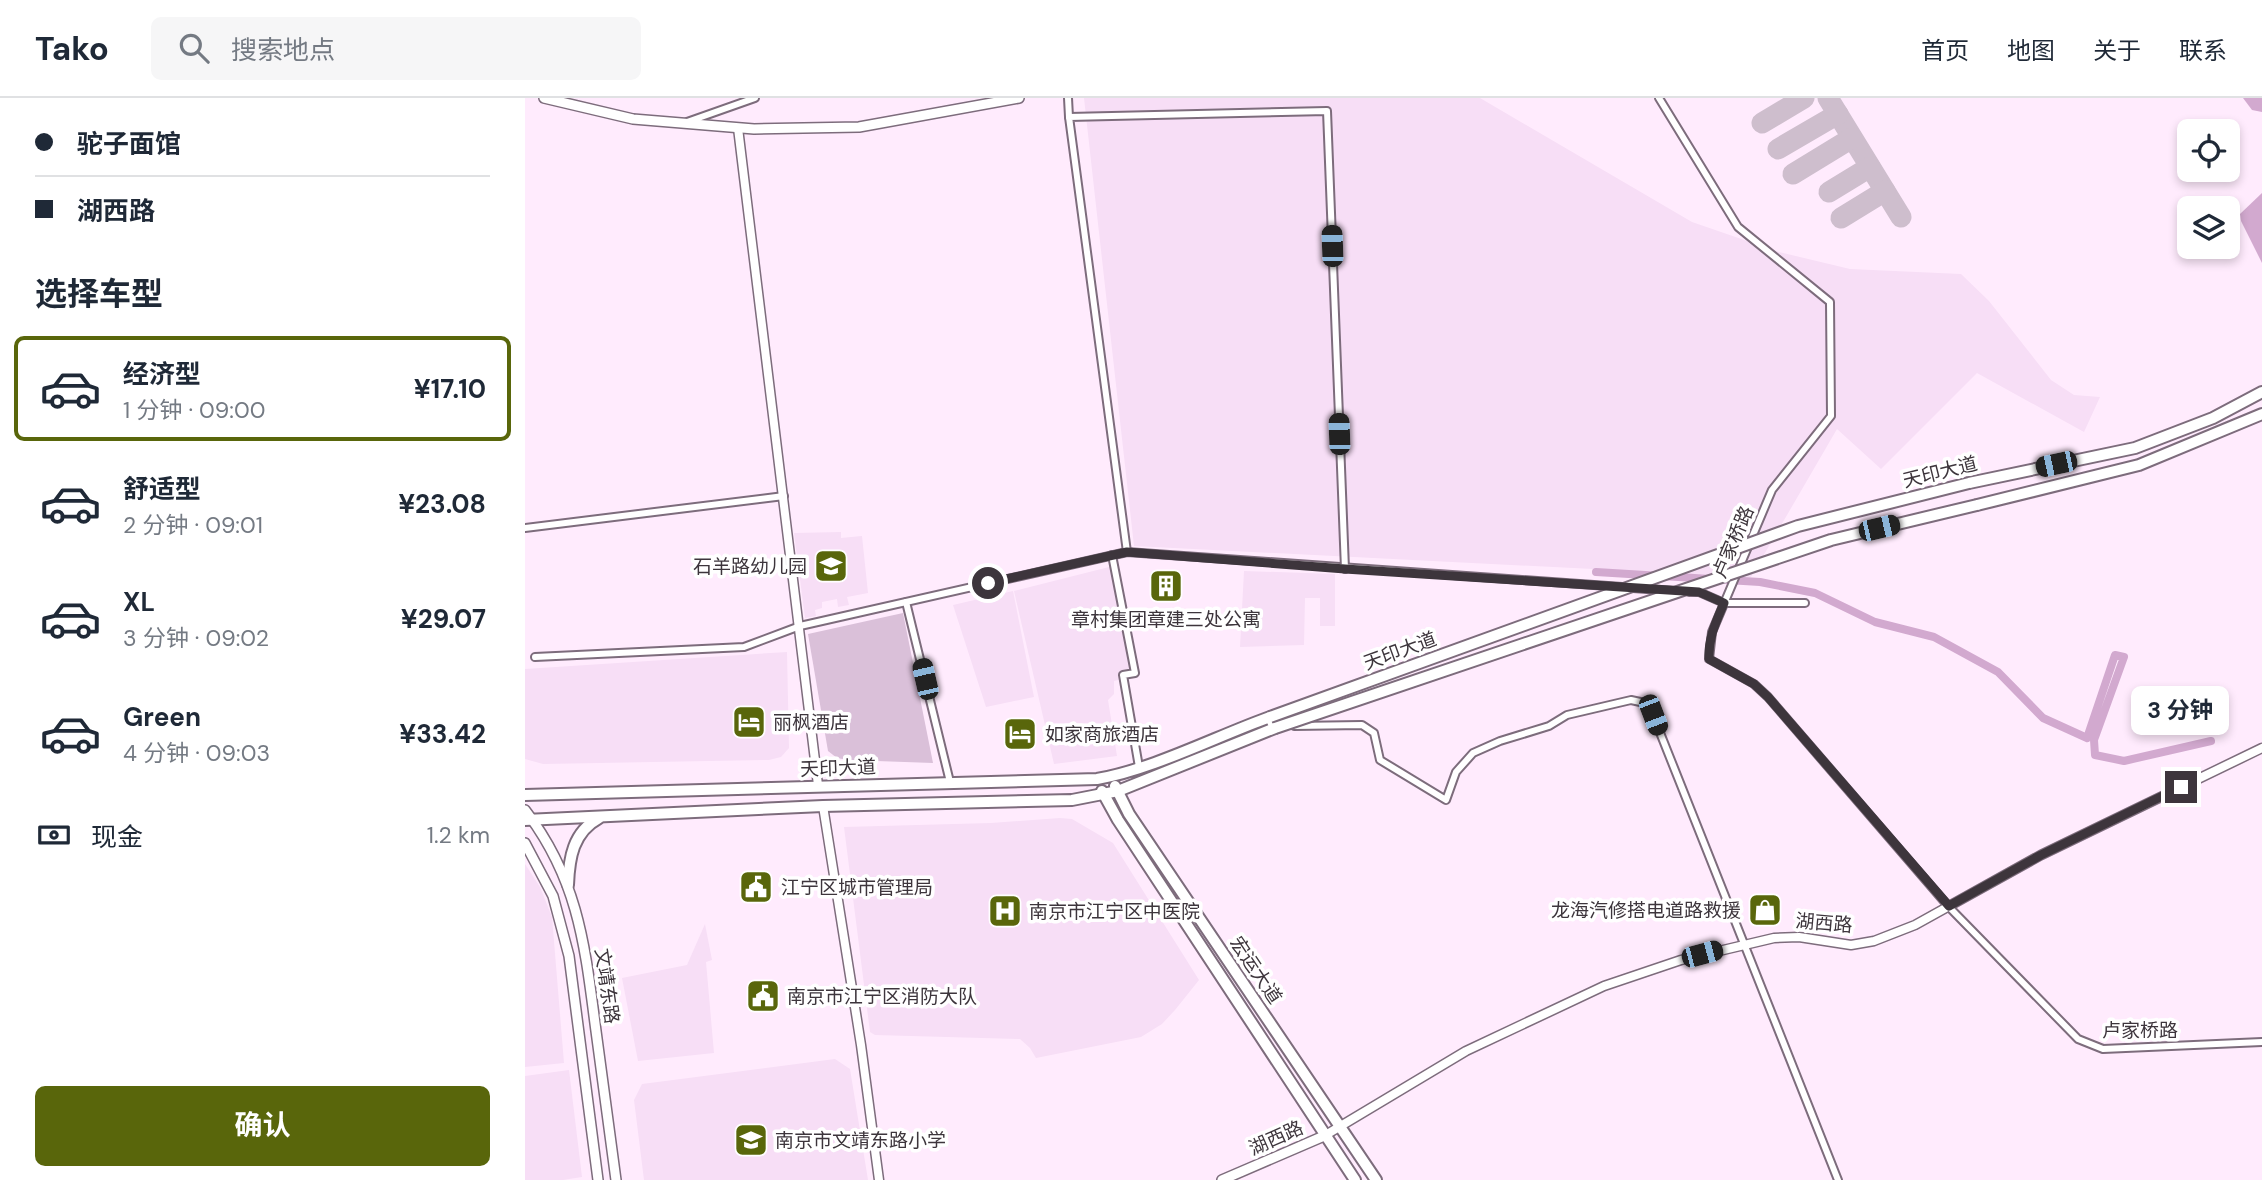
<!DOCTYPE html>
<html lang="zh">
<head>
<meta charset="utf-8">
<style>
	body { margin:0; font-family:"DM Sans","Noto Sans SC",sans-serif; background:#f6f6f7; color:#1f2937; height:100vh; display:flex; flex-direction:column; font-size:26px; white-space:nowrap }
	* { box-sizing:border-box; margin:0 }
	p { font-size:23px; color:#747a83 }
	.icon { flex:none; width:38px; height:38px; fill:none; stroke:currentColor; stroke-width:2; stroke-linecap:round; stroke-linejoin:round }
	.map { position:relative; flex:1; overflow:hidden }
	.sheet { display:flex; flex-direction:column; background:#fff; width:525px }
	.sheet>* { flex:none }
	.guide { display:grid; align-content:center; height:154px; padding:0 35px; background:#fff }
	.controls { position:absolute; left:1652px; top:21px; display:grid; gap:14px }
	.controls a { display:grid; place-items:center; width:63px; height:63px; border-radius:10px; background:#fff; box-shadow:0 4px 10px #0003; font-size:35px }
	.end { position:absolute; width:32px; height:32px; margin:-16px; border:9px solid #3d353c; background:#fff; box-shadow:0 0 0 4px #fff }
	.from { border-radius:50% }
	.bubble { position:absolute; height:49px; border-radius:10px; background:#fff; box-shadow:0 4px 10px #0003; font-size:23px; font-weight:700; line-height:49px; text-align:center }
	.car { position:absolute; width:21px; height:42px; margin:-21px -10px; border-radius:9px; box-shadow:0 0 5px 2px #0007; background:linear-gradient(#222 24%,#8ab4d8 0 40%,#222 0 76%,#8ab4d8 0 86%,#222 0) }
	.guide b { display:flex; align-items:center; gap:24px; height:66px; font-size:26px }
	.guide b+b { border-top:2px solid #e0e1e3 }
	.guide i { width:18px; height:18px; background:#1f2937 }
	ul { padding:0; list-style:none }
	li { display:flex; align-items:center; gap:21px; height:105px; margin:0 14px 10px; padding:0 21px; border:4px solid transparent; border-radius:10px }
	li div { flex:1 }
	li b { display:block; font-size:26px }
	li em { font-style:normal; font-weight:700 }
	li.on { border-color:#59660b }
	li>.icon { width:63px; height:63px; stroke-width:1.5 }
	h2 { padding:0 35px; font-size:32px; line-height:84px }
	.pay { display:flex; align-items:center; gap:18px; height:77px; padding:0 35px; font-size:26px }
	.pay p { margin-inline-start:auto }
	.action { display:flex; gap:14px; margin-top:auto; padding:14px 35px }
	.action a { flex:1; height:80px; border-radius:10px; background:#59660b; color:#fff; font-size:28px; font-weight:700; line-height:80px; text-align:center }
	header { display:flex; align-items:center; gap:42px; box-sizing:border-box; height:98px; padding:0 35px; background:#fff; border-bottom:2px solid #e0e1e3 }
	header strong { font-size:33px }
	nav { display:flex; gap:38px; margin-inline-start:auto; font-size:24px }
	.search { width:490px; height:63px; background:#f6f6f7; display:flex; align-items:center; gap:18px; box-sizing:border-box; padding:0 24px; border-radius:10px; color:#747a83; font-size:26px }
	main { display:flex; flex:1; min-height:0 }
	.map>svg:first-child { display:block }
	.built { fill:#f7def6 }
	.green { fill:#dac0d9 }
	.water { fill:#d2a9cf }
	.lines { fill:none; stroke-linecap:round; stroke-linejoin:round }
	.canal { stroke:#d2a9cf; stroke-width:8 }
	.taxiway { stroke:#cebecd; stroke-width:21 }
	.minor-casing { stroke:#7d6c7c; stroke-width:10 }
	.tertiary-casing { stroke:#7d6c7c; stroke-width:11 }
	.secondary-casing { stroke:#7d6c7c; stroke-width:12 }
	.primary-casing { stroke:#7d6c7c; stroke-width:14 }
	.minor { stroke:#fff; stroke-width:6 }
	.tertiary { stroke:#fff; stroke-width:8 }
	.secondary { stroke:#fff; stroke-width:9 }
	.primary { stroke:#fff; stroke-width:10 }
	.primary-bridge-casing { stroke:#7d6c7c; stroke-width:14; stroke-linecap:butt }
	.primary-bridge { stroke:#fff; stroke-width:10 }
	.route { stroke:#3d353c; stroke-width:9 }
	.labels { text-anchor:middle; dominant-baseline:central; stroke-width:7; stroke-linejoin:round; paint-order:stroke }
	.street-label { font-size:19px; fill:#3d353c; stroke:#fff }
	.poi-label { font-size:19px; fill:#3d353c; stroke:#fff; text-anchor:start }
</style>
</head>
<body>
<header>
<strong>Tako</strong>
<div class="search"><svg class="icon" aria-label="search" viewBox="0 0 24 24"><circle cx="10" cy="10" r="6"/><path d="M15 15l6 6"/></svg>搜索地点</div>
<nav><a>首页</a><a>地图</a><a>关于</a><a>联系</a></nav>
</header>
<main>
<section class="sheet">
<div class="guide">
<b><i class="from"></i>驼子面馆</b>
<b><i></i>湖西路</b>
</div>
<h2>选择车型</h2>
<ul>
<li class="on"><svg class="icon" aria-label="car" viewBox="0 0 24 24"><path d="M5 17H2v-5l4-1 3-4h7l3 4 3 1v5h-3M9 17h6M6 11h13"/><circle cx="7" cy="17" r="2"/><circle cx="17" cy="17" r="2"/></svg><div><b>经济型</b><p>1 分钟 · 09:00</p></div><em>¥17.10</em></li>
<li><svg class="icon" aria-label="car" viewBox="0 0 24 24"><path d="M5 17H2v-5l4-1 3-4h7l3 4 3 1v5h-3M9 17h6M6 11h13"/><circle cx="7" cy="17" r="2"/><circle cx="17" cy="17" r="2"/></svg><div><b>舒适型</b><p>2 分钟 · 09:01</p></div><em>¥23.08</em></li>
<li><svg class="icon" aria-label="car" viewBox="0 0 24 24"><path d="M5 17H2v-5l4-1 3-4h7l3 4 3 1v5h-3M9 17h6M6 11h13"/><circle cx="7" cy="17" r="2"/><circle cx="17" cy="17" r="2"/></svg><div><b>XL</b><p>3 分钟 · 09:02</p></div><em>¥29.07</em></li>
<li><svg class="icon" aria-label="car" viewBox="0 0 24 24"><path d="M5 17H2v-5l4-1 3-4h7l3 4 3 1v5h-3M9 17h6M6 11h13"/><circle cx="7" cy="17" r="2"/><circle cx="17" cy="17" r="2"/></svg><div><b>Green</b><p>4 分钟 · 09:03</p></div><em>¥33.42</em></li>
</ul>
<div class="pay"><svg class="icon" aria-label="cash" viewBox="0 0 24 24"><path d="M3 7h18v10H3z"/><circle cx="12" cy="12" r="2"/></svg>现金<p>1.2 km</p></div>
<div class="action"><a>确认</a></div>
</section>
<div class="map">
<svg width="1737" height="1082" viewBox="0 0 1737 1082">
	<rect width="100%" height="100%" fill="#ffebfd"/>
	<g class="built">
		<polygon points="559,0 955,0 1167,124 1254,154 1325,171 1436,176 1464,203 1526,282 1549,297 1575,299 1559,334 1452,275 1356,371 1312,331 1226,479 609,448"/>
		<polygon points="316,434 316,440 337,438 343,495 322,499 324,507 313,509 312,501 297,504 297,510 290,512 291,518 280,520 269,435"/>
		<polygon points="592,467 614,577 589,583 589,596 583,602 592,658 529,666 489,493"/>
		<polygon points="719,473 810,476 810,528 795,528 795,500 780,500 779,547 715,549"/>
		<polygon points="488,493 509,599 461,609 428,507"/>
		<polygon points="262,554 264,650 256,659 244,662 18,666 0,661 0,571"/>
		<polygon points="535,720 547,721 588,745 674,882 650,912 637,926 616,939 511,960 505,950 495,941 350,937 345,934 319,729 466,725"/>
		<polygon points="0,766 15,789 27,819 39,965 0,969"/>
		<polygon points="180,826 187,862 181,864 189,955 113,963 97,880 162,867"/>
		<polygon points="310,961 325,971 343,1082 119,1082 109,1002 117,986"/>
		<polygon points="44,972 57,1079 38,1082 0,1082 0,978"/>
	</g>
	<polygon class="green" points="378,515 408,665 323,662 312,660 303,653 283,536"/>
	<g class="water">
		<polygon points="1718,0 1737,0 1737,14 1727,12"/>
		<polygon points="1737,95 1737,165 1716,123 1715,116"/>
	</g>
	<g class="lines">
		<g class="canal">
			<polyline points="1071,474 1186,481"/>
			<polyline points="1202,482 1235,484 1290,495 1350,524 1409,539 1473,574 1518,620 1562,640 1590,557 1599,559 1569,642 1570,657 1599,663 1686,643"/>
		</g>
		<g class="taxiway">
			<polyline points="1303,0 1376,119"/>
			<polyline points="1237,25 1279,0"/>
			<polyline points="1253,51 1313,16"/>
			<polyline points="1268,76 1327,40"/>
			<polyline points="1304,94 1345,69"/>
			<polyline points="1316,120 1360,93"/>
		</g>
		<defs>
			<g id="minor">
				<polyline points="543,0 544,19"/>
				<polyline points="1134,0 1213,129 1305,204 1306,318 1247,392 1187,534 1184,561 1229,586 1243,599 1424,809 1553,941 1578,951 1737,944"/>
				<polyline points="162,24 230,0"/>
				<polyline points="0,430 259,398"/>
				<polyline points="602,454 544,19 802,13 820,471"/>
				<polyline points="587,457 610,575 598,577 614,669"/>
				<polyline points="1108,490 1150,493"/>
				<polyline points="1164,494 1174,494 1199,505 1280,505"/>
				<polyline points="381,504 425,684"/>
				<polyline points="10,559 219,549 275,528 602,454 1097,489"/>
				<polyline points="769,628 837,627 849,635 855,662 921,702 931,674 948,655 975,643 1024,628 1042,617 1106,602 1120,605 1128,617 1313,1082"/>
			</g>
			<g id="tertiary">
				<polyline points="213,30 293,687"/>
				<polyline points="298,708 336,947 354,1082"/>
				<polyline points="799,1038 941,953 1079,888 1156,862 1249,840 1274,839 1326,847 1349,843 1390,827 1516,757 1737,650"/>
			</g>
			<g id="secondary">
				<polyline points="19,0 108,21 229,31 334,29 494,0"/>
				<path d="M0,712C54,782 60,849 71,933C78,983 84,1032 91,1082"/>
				<polyline points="0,745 28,798 44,858 73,1082"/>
				<polyline points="697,1082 799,1038"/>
			</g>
			<g id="primary">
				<polyline points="1444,385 1610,350 1688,320 1737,294"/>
				<polyline points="1452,407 1614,367 1737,316"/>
				<polyline points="590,688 604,716 851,1082"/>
				<polyline points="577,693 593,722 830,1082"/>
				<path d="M0,697L572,681C626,672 692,638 745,619L750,630L593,693L547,702L298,708L0,722"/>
				<path d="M43,787C44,760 48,734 74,720"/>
			</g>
		</defs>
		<use href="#minor" class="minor-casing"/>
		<use href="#tertiary" class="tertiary-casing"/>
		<use href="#secondary" class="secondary-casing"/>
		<use href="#primary" class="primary-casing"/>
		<use href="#minor" class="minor"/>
		<use href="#tertiary" class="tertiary"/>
		<use href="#secondary" class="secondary"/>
		<use href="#primary" class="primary"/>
		<defs>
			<g id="primary-bridge">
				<polyline points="745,619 1273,428 1444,385"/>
				<polyline points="750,630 1306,442 1452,407"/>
			</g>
		</defs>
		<use href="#primary-bridge" class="primary-bridge-casing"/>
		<use href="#primary-bridge" class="primary-bridge"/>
	</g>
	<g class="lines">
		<path class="route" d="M463,485L602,454L820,471L1174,494L1199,505C1191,524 1183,540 1184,561L1229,586L1243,599L1424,808L1516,757L1656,689"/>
	</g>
	<defs>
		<symbol id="school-square" viewBox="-11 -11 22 22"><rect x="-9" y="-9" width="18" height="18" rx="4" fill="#59660b" stroke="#fff"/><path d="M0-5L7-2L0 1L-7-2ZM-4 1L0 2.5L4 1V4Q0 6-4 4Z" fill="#fff"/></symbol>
		<symbol id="building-square" viewBox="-11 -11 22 22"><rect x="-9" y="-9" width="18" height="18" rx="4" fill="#59660b" stroke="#fff"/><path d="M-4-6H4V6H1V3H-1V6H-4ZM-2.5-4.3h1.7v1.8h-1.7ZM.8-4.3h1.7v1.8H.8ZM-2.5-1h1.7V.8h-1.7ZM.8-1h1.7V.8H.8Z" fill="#fff"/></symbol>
		<symbol id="hotel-square" viewBox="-11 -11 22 22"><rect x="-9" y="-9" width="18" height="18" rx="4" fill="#59660b" stroke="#fff"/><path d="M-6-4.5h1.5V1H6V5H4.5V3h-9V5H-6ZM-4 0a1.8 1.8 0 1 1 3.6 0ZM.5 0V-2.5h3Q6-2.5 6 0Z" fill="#fff"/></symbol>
		<symbol id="civic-square" viewBox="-11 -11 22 22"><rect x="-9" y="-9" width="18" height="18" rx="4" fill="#59660b" stroke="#fff"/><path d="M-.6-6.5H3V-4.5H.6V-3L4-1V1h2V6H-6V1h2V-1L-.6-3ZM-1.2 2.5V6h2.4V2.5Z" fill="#fff"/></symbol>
		<symbol id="shop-square" viewBox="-11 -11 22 22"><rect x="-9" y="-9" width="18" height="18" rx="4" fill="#59660b" stroke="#fff"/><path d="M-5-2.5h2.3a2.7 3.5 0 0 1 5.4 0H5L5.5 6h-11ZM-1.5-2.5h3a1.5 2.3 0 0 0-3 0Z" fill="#fff"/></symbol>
		<symbol id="hospital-square" viewBox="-11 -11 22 22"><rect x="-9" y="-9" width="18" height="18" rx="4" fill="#59660b" stroke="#fff"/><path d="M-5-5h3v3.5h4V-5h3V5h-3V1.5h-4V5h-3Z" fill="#fff"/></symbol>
	</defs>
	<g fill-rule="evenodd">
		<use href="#school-square" x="287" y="449" width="38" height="38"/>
		<use href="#building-square" x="622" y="469" width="38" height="38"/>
		<use href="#hotel-square" x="205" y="605" width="38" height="38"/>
		<use href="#hotel-square" x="476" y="617" width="38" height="38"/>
		<use href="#civic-square" x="212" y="770" width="38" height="38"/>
		<use href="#shop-square" x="1221" y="793" width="38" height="38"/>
		<use href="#hospital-square" x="461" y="794" width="38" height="38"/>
		<use href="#civic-square" x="219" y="879" width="38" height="38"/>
		<use href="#school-square" x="207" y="1023" width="38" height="38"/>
	</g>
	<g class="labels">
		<g class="street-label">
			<text transform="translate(1415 374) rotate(-14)">天印大道</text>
			<text transform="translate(1208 444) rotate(-67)">卢家桥路</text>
			<text transform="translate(875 553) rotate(-20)">天印大道</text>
			<text transform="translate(313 670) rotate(-2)">天印大道</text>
			<text transform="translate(1299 825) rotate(5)">湖西路</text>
			<text transform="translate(731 872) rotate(56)">宏运大道</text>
			<text transform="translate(82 888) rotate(82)">文靖东路</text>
			<text x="1615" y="932">卢家桥路</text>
			<text transform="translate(751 1040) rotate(-24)">湖西路</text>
		</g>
		<g class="poi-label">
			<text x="282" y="468" text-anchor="end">石羊路幼儿园</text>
			<text x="641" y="521" text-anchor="middle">章村集团章建三处公寓</text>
			<text x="248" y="624">丽枫酒店</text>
			<text x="520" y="636">如家商旅酒店</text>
			<text x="256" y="789">江宁区城市管理局</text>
			<text x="1216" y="812" text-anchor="end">龙海汽修搭电道路救援</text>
			<text x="504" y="813">南京市江宁区中医院</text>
			<text x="262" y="898">南京市江宁区消防大队</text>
			<text x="250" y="1042">南京市文靖东路小学</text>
		</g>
	</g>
</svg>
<div class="controls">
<a><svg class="icon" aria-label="locate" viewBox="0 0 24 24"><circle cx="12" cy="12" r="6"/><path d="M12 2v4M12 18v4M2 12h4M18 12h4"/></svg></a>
<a><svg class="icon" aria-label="layers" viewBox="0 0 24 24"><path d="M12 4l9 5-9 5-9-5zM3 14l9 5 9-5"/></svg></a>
</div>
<i class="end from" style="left:463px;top:485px"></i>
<i class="end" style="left:1656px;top:689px"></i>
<div class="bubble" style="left:1606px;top:588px;width:98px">3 分钟</div>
<i class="car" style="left:807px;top:148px;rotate:358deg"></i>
<i class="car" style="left:814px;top:336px;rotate:358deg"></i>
<i class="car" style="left:1531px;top:366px;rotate:258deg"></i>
<i class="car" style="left:1354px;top:430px;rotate:77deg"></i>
<i class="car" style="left:400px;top:581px;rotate:347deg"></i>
<i class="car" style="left:1128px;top:617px;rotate:159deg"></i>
<i class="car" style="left:1177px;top:856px;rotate:75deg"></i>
</div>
</main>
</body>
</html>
